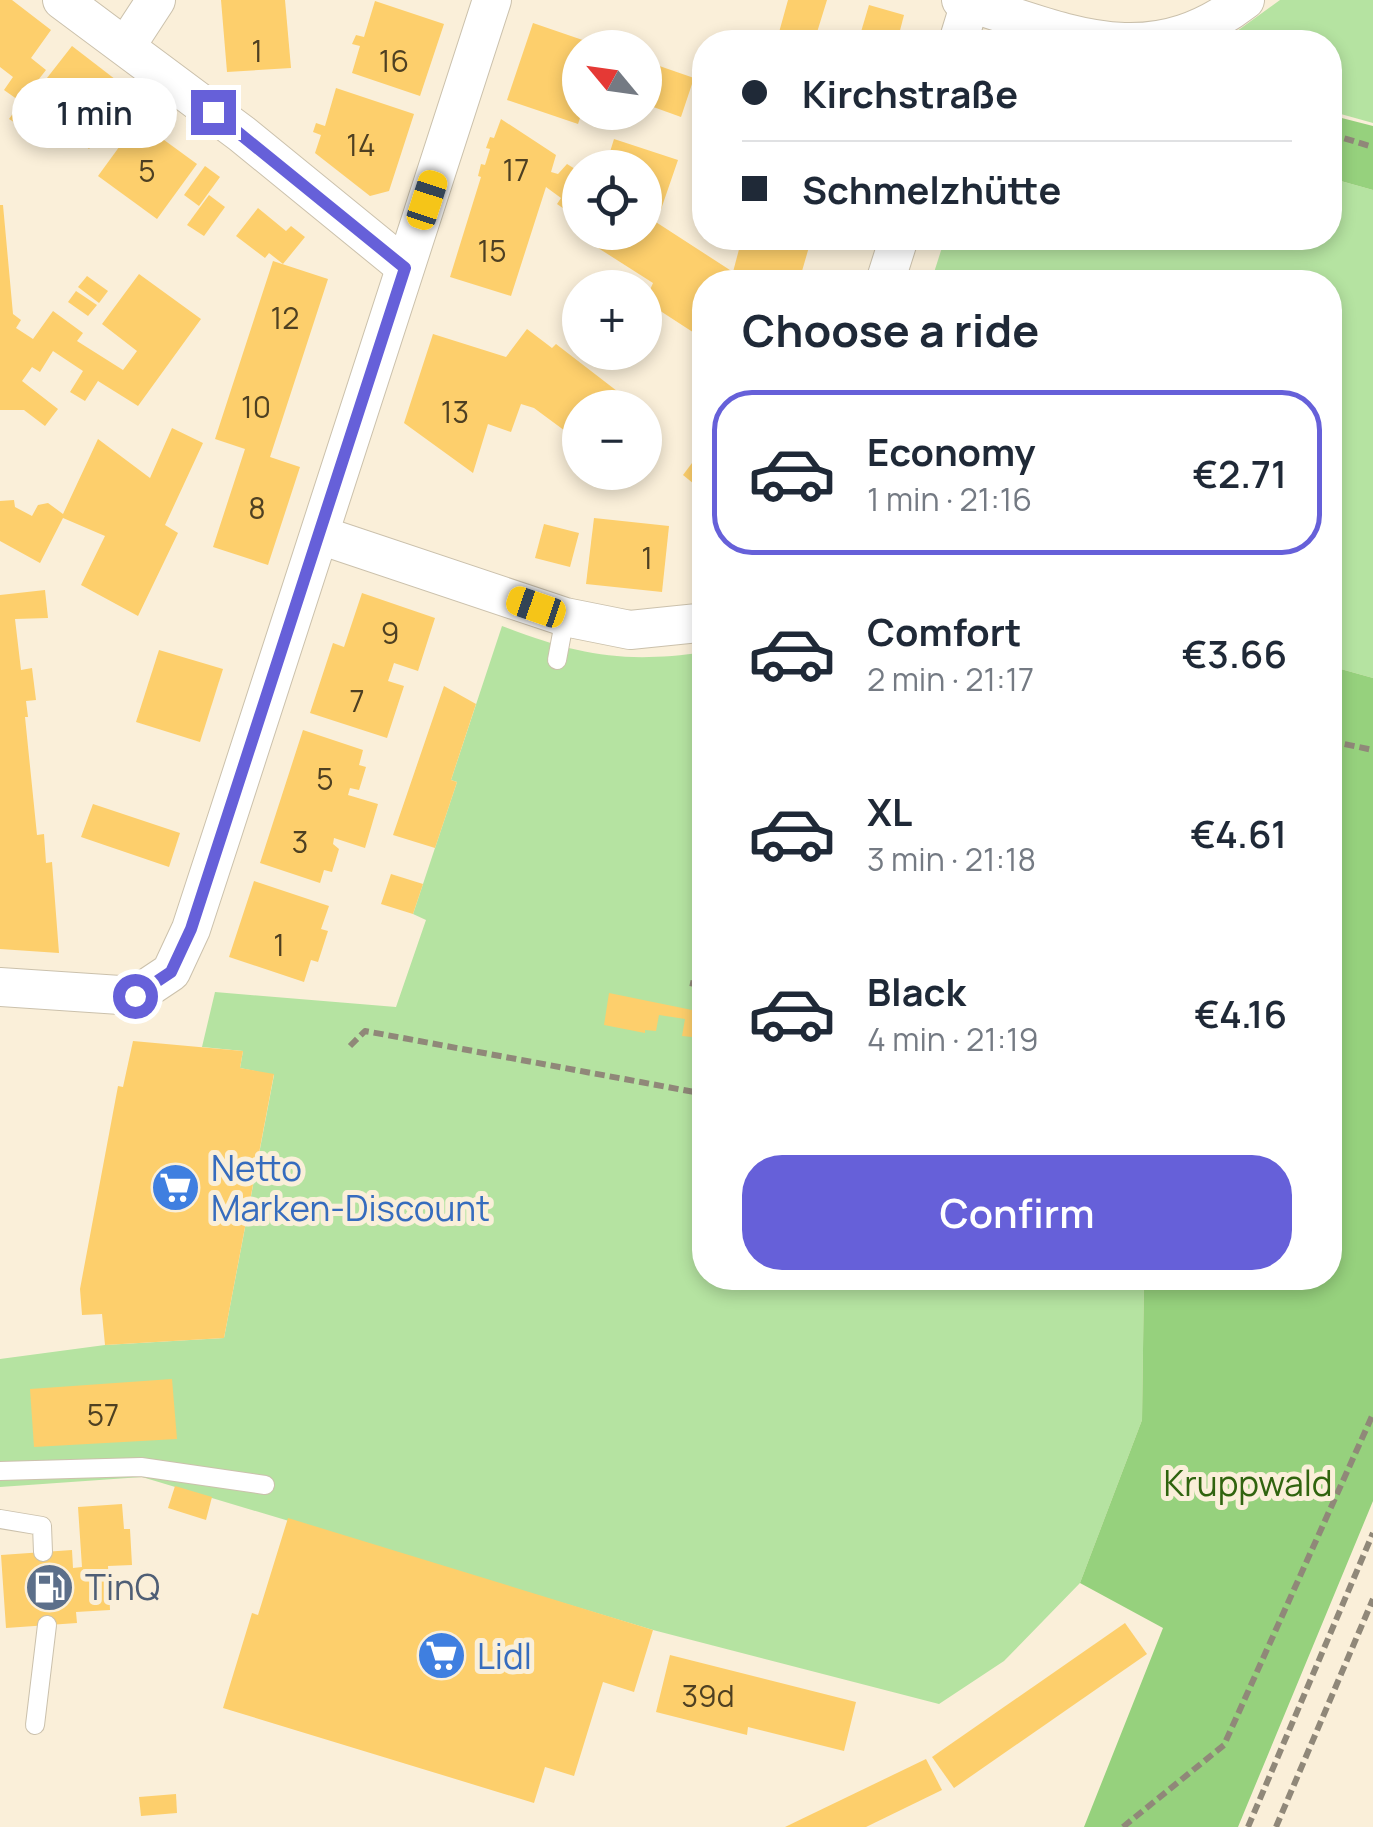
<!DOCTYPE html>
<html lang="en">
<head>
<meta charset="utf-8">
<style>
	body { margin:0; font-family:Manrope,sans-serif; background:#f6f6f7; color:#1f2937; height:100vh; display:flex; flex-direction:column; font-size:38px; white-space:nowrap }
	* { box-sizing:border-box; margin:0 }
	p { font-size:32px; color:#747a83 }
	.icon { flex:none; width:55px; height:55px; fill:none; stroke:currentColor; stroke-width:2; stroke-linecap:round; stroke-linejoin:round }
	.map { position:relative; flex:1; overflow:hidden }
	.panel { position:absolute; left:692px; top:270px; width:650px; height:1020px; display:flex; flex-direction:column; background:#fff; border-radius:40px; box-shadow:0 5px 15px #0003 }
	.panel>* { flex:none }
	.top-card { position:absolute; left:692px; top:30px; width:650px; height:220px; border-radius:40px; box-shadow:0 5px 15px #0003; display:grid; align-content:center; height:220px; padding:0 50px; background:#fff }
	.needle { width:65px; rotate:299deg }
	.controls { position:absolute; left:562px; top:30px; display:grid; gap:20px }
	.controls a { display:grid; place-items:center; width:100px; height:100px; border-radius:50%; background:#fff; box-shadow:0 5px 15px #0003; font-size:50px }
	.end { position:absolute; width:45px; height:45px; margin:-22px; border:12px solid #6660d9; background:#fff; box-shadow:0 0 0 5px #fff }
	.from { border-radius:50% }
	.bubble { position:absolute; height:70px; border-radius:35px; background:#fff; box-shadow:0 5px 15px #0003; font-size:32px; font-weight:600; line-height:70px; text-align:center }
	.car { position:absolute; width:30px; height:60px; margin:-30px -15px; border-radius:12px; box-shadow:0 0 8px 2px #0007; background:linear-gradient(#f5c518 24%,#345 0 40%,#f5c518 0 76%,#345 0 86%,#f5c518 0) }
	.top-card b { display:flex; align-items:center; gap:35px; height:95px; font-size:38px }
	.top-card b+b { border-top:2px solid #e0e1e3 }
	.top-card i { width:25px; height:25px; background:#1f2937 }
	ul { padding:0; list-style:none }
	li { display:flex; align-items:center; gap:30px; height:165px; margin:0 20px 15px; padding:0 30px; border:5px solid transparent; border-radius:40px }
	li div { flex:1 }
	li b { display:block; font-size:38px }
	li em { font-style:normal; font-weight:600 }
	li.on { border-color:#6660d9 }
	li>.icon { width:90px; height:90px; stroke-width:1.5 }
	h2 { padding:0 50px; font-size:45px; line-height:120px }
	.primary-button { display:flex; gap:20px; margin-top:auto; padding:20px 50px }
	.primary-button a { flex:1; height:115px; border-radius:40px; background:#6660d9; color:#fff; font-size:40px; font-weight:600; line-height:115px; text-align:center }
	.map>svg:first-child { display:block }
	.green { fill:#b5e3a1 }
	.forest { fill:#96d17d }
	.building { fill:#fdcf6c }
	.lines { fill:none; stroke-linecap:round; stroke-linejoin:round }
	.lane-casing { stroke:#cbc1ac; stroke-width:20 }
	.street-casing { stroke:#cbc1ac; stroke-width:40 }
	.path { stroke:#908879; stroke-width:6; stroke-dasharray:10 5; stroke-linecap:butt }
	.lane { stroke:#fff; stroke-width:18 }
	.street { stroke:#fff; stroke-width:38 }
	.route { stroke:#6660d9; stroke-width:12 }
	.labels { text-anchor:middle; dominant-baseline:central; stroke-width:10; stroke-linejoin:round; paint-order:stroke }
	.number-label { font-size:30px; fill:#4e4022 }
	.shop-label { font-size:35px; fill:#366cbe; stroke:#faefd9; text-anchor:start }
	.park-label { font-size:35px; fill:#30640f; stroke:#faefd9 }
	.service-label { font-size:35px; fill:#4e5e75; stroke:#faefd9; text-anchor:start }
</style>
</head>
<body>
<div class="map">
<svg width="1373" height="1827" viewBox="0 0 1373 1827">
	<rect width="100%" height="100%" fill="#faefd9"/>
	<g class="green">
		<polygon points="1280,0 1373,0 1373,123 1330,111 1330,42 1222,42"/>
		<polygon points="1330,178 1373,190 1373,678 1330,666 1330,282 931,282 945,238 1330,238"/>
		<path d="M502,626C577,655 624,664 705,652V1278H1144L1142,1420L1080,1583L1004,1661L939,1704L653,1630L142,1477L0,1487V1359L105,1345L224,1338L274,1075L240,1068L243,1051L202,1047L215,992L396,1007L426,920L413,914L457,782L451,780Z"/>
	</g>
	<g class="forest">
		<polygon points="1330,115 1373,126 1373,190 1330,178"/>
		<polygon points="1330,666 1373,678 1373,1501 1238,1827 1084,1827 1163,1628 1080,1583 1142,1420 1144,1278 1330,1278"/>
	</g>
	<g class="building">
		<polygon points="0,0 12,0 51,30 31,58 46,70 21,102 4,90 13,77 0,67"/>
		<polygon points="221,0 285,0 291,68 227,72"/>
		<polygon points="788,0 827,0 814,42 787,42 788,39 778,36"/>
		<polygon points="375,1 444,24 420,96 352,73 360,46 352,44 356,35 364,37"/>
		<polygon points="869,5 904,15 897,42 858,42"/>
		<polygon points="533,23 603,47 580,48 582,112 578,124 507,100"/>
		<polygon points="72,46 133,93 89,149 29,101"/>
		<polygon points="645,61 694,78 681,117 645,104"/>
		<polygon points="336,88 414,114 389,191 370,196 315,153 321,135 313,132 316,123 325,126"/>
		<polygon points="19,105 27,110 17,124 9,119"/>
		<polygon points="501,119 556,155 551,172 558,174 567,164 580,172 580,220 557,204 561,198 546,187 511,296 450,277 481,177 478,176 481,164 485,165 490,149 486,148 490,137 494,138"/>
		<polygon points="138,121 197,164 157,219 98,176"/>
		<polygon points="614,139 678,160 657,221 645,213 645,168 605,168"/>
		<polygon points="205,166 220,177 199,206 184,195"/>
		<polygon points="209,195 225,207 204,236 187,225"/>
		<polygon points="0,205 3,205 13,314 21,320 16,328 33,339 53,311 83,333 77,341 123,370 137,351 102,324 139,274 201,319 138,406 98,381 85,401 70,392 83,371 53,351 40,372 32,367 22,381 58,409 45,426 24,410 0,410"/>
		<polygon points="258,208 286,231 291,226 305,237 283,264 269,253 265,258 236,236"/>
		<polygon points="645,215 733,272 742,238 811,240 800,278 777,271 774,282 705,282 705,340 645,301 653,283 595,246 603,232 645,232"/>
		<polygon points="273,261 328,279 270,457 300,467 268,565 213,547 245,449 215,439"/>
		<polygon points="87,276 108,291 99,303 78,287"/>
		<polygon points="76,291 97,305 88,316 68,302"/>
		<polygon points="527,329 552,348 556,344 639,408 580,408 580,442 534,408 521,404 511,432 488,424 473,473 404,423 433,334 506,357"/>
		<polygon points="172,428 203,443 165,525 178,533 138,616 81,585 105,536 63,518 40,563 0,541 0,501 14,500 15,507 32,516 38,505 48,503 63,514 98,439 150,478"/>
		<polygon points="698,455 705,460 705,469 694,484 683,475"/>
		<polygon points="594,518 669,526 662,592 586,584"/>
		<polygon points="544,524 579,533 570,567 535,558"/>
		<polygon points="45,590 48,618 15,619 21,670 32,668 36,700 26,701 28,717 25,717 37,835 44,834 46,863 52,862 59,953 0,949 0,595"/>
		<polygon points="362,593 435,618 418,671 394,663 388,681 404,686 387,738 310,713 333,643 344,647"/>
		<polygon points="159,650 223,669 200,742 136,722"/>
		<polygon points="444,686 476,704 451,780 457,782 435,848 393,835"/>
		<polygon points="303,730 363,750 359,765 366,767 359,790 350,788 348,795 378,804 365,848 334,838 333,844 339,849 332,872 324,870 320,883 260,863"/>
		<polygon points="93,804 180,833 169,867 81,837"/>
		<polygon points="391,874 423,884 413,914 381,904"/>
		<polygon points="254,881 329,906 321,929 328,931 318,962 311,960 304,982 229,957"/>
		<polygon points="609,993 697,1011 692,1037 682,1036 685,1019 659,1015 656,1031 645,1030 645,1033 604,1025"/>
		<polygon points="133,1041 243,1051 240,1068 274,1074 224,1338 105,1345 102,1314 82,1315 80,1289 118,1086 123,1087"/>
		<polygon points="172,1379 177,1439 34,1447 30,1389"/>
		<polygon points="175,1486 212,1497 206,1520 168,1508"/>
		<polygon points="122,1504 124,1529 130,1529 132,1565 108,1566 110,1610 76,1612 77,1623 6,1628 1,1555 72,1550 73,1568 82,1567 78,1507"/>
		<polygon points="288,1518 653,1630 634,1692 603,1682 574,1776 545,1767 534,1803 223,1708 252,1613 258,1615"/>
		<polygon points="1125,1623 1147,1654 954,1788 932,1757"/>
		<polygon points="670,1655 856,1702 844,1751 748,1727 747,1735 656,1712"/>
		<polygon points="926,1759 942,1790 866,1827 785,1827"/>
		<polygon points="176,1794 177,1813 141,1816 139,1797"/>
	</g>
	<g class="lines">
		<defs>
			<g id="lane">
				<polyline points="557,660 565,617"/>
				<polyline points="0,1471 141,1467 265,1485"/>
				<polyline points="0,1519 42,1526 43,1552"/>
				<polyline points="35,1725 47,1625"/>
			</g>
			<g id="street">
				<polyline points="62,0 242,134 405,267"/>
				<path d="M961,0C1066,32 1147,76 1245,0"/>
				<polyline points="958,42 970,3"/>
				<polyline points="126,46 156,0"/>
				<polyline points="885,282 899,238"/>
				<polyline points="320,535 565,617 630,630 698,623 705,620"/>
				<polyline points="0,987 135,996 171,972 191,929 223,831 492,0"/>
			</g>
		</defs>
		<use href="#lane" class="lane-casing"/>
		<use href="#street" class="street-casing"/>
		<g class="path">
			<polyline points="1330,134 1373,147"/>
			<polyline points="1330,741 1373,750"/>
			<polyline points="690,983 705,986"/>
			<polyline points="350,1046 365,1031 705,1094"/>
			<polyline points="1123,1827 1224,1745 1373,1414"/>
			<polyline points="1248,1827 1373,1533"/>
			<polyline points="1276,1827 1373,1599"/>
		</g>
		<use href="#lane" class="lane"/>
		<use href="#street" class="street"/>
	</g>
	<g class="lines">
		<polyline class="route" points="135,996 171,972 191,929 405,268 213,112"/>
	</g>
	<defs>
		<symbol id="supermarket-disc" viewBox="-11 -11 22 22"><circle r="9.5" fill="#3f7fe0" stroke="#faefd9"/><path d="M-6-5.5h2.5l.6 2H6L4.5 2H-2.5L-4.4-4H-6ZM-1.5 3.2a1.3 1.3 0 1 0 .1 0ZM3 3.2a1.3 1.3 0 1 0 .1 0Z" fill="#fff"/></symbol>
		<symbol id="fuel-disc" viewBox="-11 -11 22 22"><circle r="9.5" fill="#5c6f8a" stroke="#faefd9"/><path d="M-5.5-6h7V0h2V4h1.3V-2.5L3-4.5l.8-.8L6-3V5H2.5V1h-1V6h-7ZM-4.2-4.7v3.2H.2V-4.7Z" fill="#fff"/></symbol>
	</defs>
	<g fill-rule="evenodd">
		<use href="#supermarket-disc" x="148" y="1160" width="55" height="55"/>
		<use href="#fuel-disc" x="22" y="1560" width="55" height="55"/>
		<use href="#supermarket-disc" x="414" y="1628" width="55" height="55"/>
	</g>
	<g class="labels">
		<g class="number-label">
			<text x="257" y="50">1</text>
			<text x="394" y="60">16</text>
			<text x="361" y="144">14</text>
			<text x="516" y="169">17</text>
			<text x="147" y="170">5</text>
			<text x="492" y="250">15</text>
			<text x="285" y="317">12</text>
			<text x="256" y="406">10</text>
			<text x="455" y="411">13</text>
			<text x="257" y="507">8</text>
			<text x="647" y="557">1</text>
			<text x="390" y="632">9</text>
			<text x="357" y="700">7</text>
			<text x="325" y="778">5</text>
			<text x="300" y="841">3</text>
			<text x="279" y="944">1</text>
			<text x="103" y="1414">57</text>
			<text x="708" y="1695">39d</text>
		</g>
		<g class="shop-label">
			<text x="211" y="1168">Netto<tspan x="211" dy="40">Marken-Discount</tspan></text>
			<text x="477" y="1656">Lidl</text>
		</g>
		<g class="park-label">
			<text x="1248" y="1483">Kruppwald</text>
		</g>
		<g class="service-label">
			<text x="85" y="1587">TinQ</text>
		</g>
	</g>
</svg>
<div class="controls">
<a><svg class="needle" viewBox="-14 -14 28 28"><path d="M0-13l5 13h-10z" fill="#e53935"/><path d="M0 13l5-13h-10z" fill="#747a83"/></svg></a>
<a><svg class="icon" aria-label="locate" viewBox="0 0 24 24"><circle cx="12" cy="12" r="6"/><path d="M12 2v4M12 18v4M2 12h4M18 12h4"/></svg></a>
<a>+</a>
<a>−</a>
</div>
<i class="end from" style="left:135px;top:996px"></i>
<i class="end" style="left:213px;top:112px"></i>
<div class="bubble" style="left:12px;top:78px;width:165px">1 min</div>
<i class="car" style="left:427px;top:200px;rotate:18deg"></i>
<i class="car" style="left:536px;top:607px;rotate:289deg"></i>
<div class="top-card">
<b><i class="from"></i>Kirchstraße</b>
<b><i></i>Schmelzhütte</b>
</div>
<section class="panel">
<h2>Choose a ride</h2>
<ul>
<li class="on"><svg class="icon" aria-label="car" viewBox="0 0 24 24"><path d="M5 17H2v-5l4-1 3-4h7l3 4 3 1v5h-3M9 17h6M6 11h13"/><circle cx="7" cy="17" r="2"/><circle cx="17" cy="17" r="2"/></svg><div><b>Economy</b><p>1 min · 21:16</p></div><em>€2.71</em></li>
<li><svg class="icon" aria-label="car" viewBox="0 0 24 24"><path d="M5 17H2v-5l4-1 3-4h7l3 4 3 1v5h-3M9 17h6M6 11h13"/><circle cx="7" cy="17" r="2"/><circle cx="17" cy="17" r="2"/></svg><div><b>Comfort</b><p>2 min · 21:17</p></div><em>€3.66</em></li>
<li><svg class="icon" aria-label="car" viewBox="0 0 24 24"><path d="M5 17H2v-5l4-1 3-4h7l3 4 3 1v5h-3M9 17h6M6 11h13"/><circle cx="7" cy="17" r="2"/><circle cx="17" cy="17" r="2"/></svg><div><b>XL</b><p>3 min · 21:18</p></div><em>€4.61</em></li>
<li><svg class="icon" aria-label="car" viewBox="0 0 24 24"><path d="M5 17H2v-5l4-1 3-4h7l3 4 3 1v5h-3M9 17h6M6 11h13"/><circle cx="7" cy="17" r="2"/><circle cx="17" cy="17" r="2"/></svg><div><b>Black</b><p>4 min · 21:19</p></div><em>€4.16</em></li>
</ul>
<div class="primary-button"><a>Confirm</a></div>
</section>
</div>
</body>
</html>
